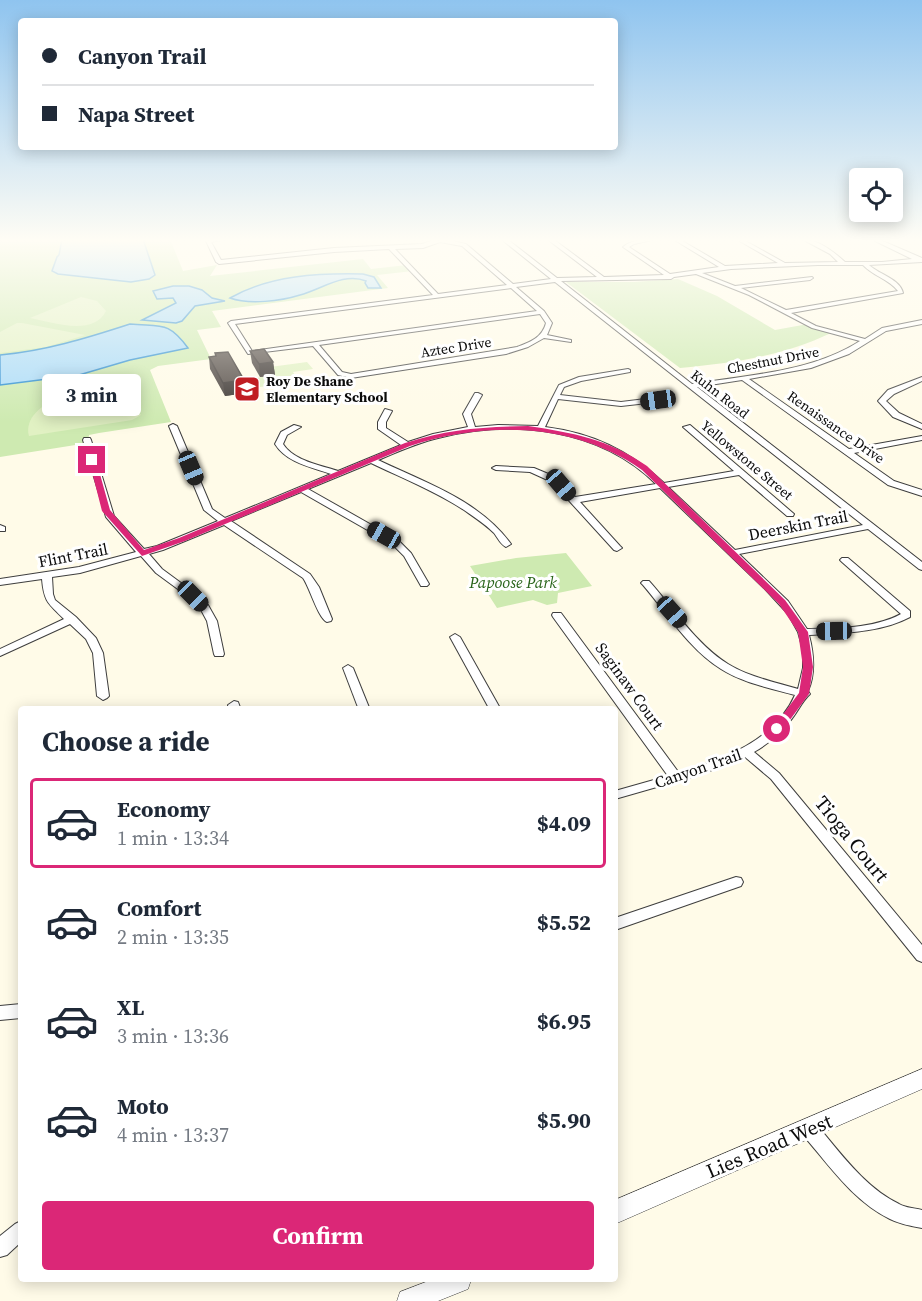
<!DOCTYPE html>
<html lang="en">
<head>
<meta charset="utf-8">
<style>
	body { margin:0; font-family:"Source Serif 4",serif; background:#f2f2f3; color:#1f2937; height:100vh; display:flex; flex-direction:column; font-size:22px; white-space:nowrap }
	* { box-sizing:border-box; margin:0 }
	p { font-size:20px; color:#747a83 }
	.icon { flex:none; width:33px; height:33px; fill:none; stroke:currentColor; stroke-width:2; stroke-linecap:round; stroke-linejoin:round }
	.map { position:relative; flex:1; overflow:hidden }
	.side { position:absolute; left:18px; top:706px; width:600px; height:576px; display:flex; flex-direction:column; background:#fff; border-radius:6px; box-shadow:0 3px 15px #0003 }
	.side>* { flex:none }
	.banner { position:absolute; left:18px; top:18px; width:600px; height:132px; border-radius:6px; box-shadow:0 3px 15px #0003; display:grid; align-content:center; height:132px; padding:0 24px; background:#fff }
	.controls { position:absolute; left:849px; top:168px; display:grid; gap:12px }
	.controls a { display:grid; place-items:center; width:54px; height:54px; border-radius:6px; background:#fff; box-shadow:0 3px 15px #0003; font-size:30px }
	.end { position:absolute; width:27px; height:27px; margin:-14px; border:8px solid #db2777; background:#fff; box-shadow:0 0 0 3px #fff }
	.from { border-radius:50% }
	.bubble { position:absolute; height:42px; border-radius:6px; background:#fff; box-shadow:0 3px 15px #0003; font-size:20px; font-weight:700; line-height:42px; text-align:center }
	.car { position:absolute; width:18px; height:36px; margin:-18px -9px; border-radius:8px; box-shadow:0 0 4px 2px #0007; background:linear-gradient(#222 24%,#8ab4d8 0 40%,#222 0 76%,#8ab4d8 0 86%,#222 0) }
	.banner b { display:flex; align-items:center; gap:21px; height:57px; font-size:22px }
	.banner b+b { border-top:2px solid #e0e1e3 }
	.banner i { width:15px; height:15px; background:#1f2937 }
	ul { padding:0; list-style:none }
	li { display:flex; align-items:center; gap:18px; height:90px; margin:0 12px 9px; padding:0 12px; border:3px solid transparent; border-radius:6px }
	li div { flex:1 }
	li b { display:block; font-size:22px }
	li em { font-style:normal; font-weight:700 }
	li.current { border-color:#db2777 }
	li>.icon { width:54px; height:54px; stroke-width:1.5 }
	h2 { padding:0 24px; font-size:27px; line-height:72px }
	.button { display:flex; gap:12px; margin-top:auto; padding:12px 24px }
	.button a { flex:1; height:69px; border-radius:6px; background:#db2777; color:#fff; font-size:24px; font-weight:700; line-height:69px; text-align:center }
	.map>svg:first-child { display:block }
	.green { fill:#ceeab1 }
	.pitch { fill:#e1f1c3 }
	.water { fill:#aadbf9; stroke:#2e90d3; stroke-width:1.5 }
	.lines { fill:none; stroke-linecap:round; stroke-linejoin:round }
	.minor-casing { stroke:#3e3e3e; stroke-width:2 }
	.tertiary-casing { stroke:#3e3e3e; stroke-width:1 }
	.minor { fill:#fff; fill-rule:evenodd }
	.tertiary { fill:#fff; fill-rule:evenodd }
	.wall { fill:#48413d }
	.shaded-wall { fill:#3b3532 }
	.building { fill:#544c47; stroke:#3b3532; stroke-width:1.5 }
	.route { fill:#db2777 }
	.labels { text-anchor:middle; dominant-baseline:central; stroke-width:6; stroke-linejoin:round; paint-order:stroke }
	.far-street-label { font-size:14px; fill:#0b0b0b; stroke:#fff }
	.far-poi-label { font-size:14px; font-weight:bold; fill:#0b0b0b; stroke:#fff; text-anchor:start }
	.street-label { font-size:16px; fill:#0b0b0b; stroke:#fff }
	.park-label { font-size:16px; font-style:italic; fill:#286419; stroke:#fff }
	.near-street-label { font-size:20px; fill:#0b0b0b; stroke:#fff }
</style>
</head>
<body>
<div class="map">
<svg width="922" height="1301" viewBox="0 0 922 1301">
	<rect width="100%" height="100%" fill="#fffbe8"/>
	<g class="green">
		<polygon points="0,239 170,239 183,271 217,265 210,276 363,259 371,269 407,265 413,271 377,275 388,288 212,311 221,327 197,330 211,359 158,366 150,370 171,422 99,433 89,435 88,443 0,457"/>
		<path d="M678,279L717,296L775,330L808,324L831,333C783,356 732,363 680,368L566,282H634Z"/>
		<polygon points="566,553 592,586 558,593 557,603 547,605 533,600 497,608 470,566 516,558"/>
	</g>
	<g class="pitch">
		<path d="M81,297L97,301L106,311C93,337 52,322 30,318Z"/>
		<polygon points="17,323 22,323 85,335 46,347 0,353 0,332"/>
		<polygon points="307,362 313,369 293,372 299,382 260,387 255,378 274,375 270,367"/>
		<path d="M119,381L141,415L132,420L29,436C21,399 94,386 119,381Z"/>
	</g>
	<g class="water">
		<polygon points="62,239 143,239 155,275 149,279 131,282 58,274 52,271 57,257 59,255"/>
		<path d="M363,274L374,277L381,288H368L365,283L366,281C344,272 322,289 300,295C281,301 249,305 230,298C270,275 319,273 363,274Z"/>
		<polygon points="173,286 189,286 202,290 212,298 225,301 195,306 182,321 176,323 142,320 176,303 173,298 157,299 153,291"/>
		<path d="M130,324C162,327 168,321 188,348L130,360L79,375L0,385V355C45,351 87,338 130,324Z"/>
	</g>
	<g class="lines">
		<defs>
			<g id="minor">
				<path d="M205,239H227L211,242L221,260L334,248L422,244L434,240L432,239H444L466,244L513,284L551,279L501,239H507L557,278L597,277L547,239H553L604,277L664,275L623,247C633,239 644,239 656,239L634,244L629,247L670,274L719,267L673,239H679L725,266L778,263L736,239H742L785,263L838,262L830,254L802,239C818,239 834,252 845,262H882L912,259L871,239H878L922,258V262L869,265C880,275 900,279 903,293L791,313L816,326L865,339L882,328L922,320V324L886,331L849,354L811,368L749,379L849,449L922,436V440L854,453L894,481L922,490V496L888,485L742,380L697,387L922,562V570L919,569L868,529L739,554L788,601L807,629C837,628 873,629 901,614L842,562L840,560L842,558H848L910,611V617C880,633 842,633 809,635C814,654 816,673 808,691L810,694C802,701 797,713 790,721C780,734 768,744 754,752L779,773L922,945V962L917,960L771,779L745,757L702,774L615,799V791L668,776L553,617L552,615L553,613H561L679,773C723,759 775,741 795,695C770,688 743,683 721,669C689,649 667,613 643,585L641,583L643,581H649C674,609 697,645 728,664C749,677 775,682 798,689L803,668V650L798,632L788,614L765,589L660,488L580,502L620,546L622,548L617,551L614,550L552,482L530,472L496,470L492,468L496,466L534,468L558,478L575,497L656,484C599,428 513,419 438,438C417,443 397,452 378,460C424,482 479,500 511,544L506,547C500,544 498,538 494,533C485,524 474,517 464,510C435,491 402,478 371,463L308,489L398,540L411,553L429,584L427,586H421L404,556L392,544L301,492L231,521L310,574L319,587L332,619L331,621L327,622C318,618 310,588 303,578L224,525L163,550L149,554L162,569L196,594L208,605L217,621L224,654L223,656H215L214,654L207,621L200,608L190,598L156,573L141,556L80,573L52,577L53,594L55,600L76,617L96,638L103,653L109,696L107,698L103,700L97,696L93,653L86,639L70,624L0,656V649L64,619C48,603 44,602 42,579L0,585V579L79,567L136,552L106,517L83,440L84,438H90L91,440L114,516L144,549L157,546L218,521L204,510L169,426L173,424L177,426L212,509L225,518L331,474C311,467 287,463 275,444L281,432L294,425L301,427L287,435L283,444C294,461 320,465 338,471L401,445L378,429V422L385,409L392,411L386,422V428L408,442L433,434L468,427L463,414L475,393H478L482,395L471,414L475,427L498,425L538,426L559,385L579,377L628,369L630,370V372L581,381L564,387L560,395L621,402L662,397L666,399L665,401L621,406L558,399L545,427C592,433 629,450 664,483L734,471L683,427L690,425L794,514L793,516H787L739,475L668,487L735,550L863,525L555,282L516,287L544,311L552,323L547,335L571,340V342L544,338L528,347L506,354L351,378L338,375L313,346L248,354L228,323L231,321L433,295L389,249L334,252L219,264L216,262ZM440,242L462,246L507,285L438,294L395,249L423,248ZM818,265H863C873,276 889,279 898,291L786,310L741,288L810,280L813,278L812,277L735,286L702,273L731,269ZM696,274L749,295L812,328L860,341C812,372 748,375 692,384L561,281L671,279L674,277ZM511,288L537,311L252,351L235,324ZM540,314L546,323C542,338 530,342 517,347L351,374L342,372L319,345Z"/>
				<polygon points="922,377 922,381 894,394 886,401 899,413 922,424 922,429 893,417 878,401 888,390"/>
				<polygon points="0,525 5,527 5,531 0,531"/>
				<polygon points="455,634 460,637 501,710 490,710 450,637"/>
				<polygon points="348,665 353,668 370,710 359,710 343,668"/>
				<polygon points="234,701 238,702 241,710 229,710 228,705"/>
				<polygon points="736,877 741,878 743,882 741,886 615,930 615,918"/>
				<polygon points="21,1004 21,1018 0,1020 0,1006"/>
				<path d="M809,1121L815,1123C840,1152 864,1187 899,1204C906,1208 915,1208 922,1210V1228C911,1226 900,1224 890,1219C853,1201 829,1165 803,1135L801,1129L803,1123Z"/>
				<polygon points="21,1221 21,1242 7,1255 0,1257 0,1236 15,1224"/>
			</g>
			<g id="tertiary">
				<polygon points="922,1069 922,1089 615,1224 615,1200"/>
				<polygon points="431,1280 471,1280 468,1289 438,1301 397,1301 400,1292"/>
			</g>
		</defs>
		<use href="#minor" class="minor-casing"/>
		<use href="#tertiary" class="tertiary-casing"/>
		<use href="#minor" class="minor"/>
		<use href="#tertiary" class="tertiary"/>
	</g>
	<g class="wall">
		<polygon points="250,351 273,362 275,375 260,377 252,363"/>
		<polygon points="215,353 244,380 246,393 225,396 210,369 209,357 215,356"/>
	</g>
	<g class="shaded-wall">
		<polygon points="273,362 275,375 260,377 259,364"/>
		<polygon points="244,380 246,393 225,396 223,383"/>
	</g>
	<g class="building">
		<polygon points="264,349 273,362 259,364 250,351"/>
		<polygon points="228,352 244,380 223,383 209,357 216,356 215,353"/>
	</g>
	<linearGradient id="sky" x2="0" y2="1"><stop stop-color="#8fc4ef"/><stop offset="0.57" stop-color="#fffdf5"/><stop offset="1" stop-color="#fffdf5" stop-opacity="0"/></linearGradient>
	<rect width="922" height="422" fill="url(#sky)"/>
	<path class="route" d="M528,426C574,433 608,439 647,466L785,600L808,632L813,667L809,694L781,732L777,733L772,729L799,693L803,667L798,632L779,604L642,470C574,422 486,421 410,446L185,541L142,556L102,511L89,460L92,457L96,460L110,510L144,550L179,538L405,443C449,429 481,427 528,426Z"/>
	<defs>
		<symbol id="school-square" viewBox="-11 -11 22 22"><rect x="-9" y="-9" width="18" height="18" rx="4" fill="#c01e24" stroke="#fff"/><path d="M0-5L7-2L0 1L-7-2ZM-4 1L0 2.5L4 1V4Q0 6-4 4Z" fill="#fff"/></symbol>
	</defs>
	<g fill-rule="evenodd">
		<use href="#school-square" x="232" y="374" width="30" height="30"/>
	</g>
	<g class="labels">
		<g class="far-street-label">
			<text transform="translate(456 347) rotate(-9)">Aztec Drive</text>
			<text transform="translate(773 360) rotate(-11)">Chestnut Drive</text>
			<text transform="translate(720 394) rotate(38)">Kuhn Road</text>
			<text transform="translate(836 427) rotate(35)">Renaissance Drive</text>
			<text transform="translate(747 460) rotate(40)">Yellowstone Street</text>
		</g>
		<g class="far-poi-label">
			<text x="266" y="381">Roy De Shane<tspan x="266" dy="16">Elementary School</tspan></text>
		</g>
		<g class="street-label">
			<text transform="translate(798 525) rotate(-11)">Deerskin Trail</text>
			<text transform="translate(73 555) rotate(-11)">Flint Trail</text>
			<text transform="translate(630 686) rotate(54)">Saginaw Court</text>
			<text transform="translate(698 768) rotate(-19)">Canyon Trail</text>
		</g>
		<g class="park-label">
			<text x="513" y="582">Papoose Park</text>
		</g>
		<g class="near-street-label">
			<text transform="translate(852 839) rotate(51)">Tioga Court</text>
			<text transform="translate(769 1146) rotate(-23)">Lies Road West</text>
		</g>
	</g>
</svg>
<div class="controls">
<a><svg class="icon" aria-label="locate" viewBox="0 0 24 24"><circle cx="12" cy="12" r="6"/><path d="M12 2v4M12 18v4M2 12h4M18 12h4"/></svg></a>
</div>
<i class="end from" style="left:777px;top:729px"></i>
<i class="end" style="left:92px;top:460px"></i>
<div class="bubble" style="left:42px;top:374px;width:99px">3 min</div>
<i class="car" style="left:658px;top:400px;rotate:262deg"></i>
<i class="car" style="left:191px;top:468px;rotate:157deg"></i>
<i class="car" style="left:561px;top:485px;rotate:139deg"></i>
<i class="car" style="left:384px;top:535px;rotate:299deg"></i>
<i class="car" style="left:193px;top:596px;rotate:135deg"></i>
<i class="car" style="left:672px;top:612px;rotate:138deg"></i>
<i class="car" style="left:834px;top:631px;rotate:269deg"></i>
<div class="banner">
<b><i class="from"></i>Canyon Trail</b>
<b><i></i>Napa Street</b>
</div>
<section class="side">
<h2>Choose a ride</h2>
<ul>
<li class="current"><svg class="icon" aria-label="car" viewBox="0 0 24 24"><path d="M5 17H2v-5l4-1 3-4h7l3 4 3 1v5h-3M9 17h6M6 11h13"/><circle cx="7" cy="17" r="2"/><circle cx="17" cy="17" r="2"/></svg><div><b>Economy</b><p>1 min · 13:34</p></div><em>$4.09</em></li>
<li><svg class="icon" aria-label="car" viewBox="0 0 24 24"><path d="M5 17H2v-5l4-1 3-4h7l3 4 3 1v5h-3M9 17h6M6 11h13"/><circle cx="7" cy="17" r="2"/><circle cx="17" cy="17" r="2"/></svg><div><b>Comfort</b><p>2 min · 13:35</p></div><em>$5.52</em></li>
<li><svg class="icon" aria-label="car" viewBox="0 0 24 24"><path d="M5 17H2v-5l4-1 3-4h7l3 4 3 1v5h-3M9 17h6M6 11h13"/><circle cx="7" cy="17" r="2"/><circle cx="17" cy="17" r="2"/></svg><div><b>XL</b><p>3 min · 13:36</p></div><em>$6.95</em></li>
<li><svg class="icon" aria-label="car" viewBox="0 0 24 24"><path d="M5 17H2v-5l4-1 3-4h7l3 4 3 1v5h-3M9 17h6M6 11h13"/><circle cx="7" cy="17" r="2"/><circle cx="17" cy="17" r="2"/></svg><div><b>Moto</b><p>4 min · 13:37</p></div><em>$5.90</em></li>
</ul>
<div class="button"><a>Confirm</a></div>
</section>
</div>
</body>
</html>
